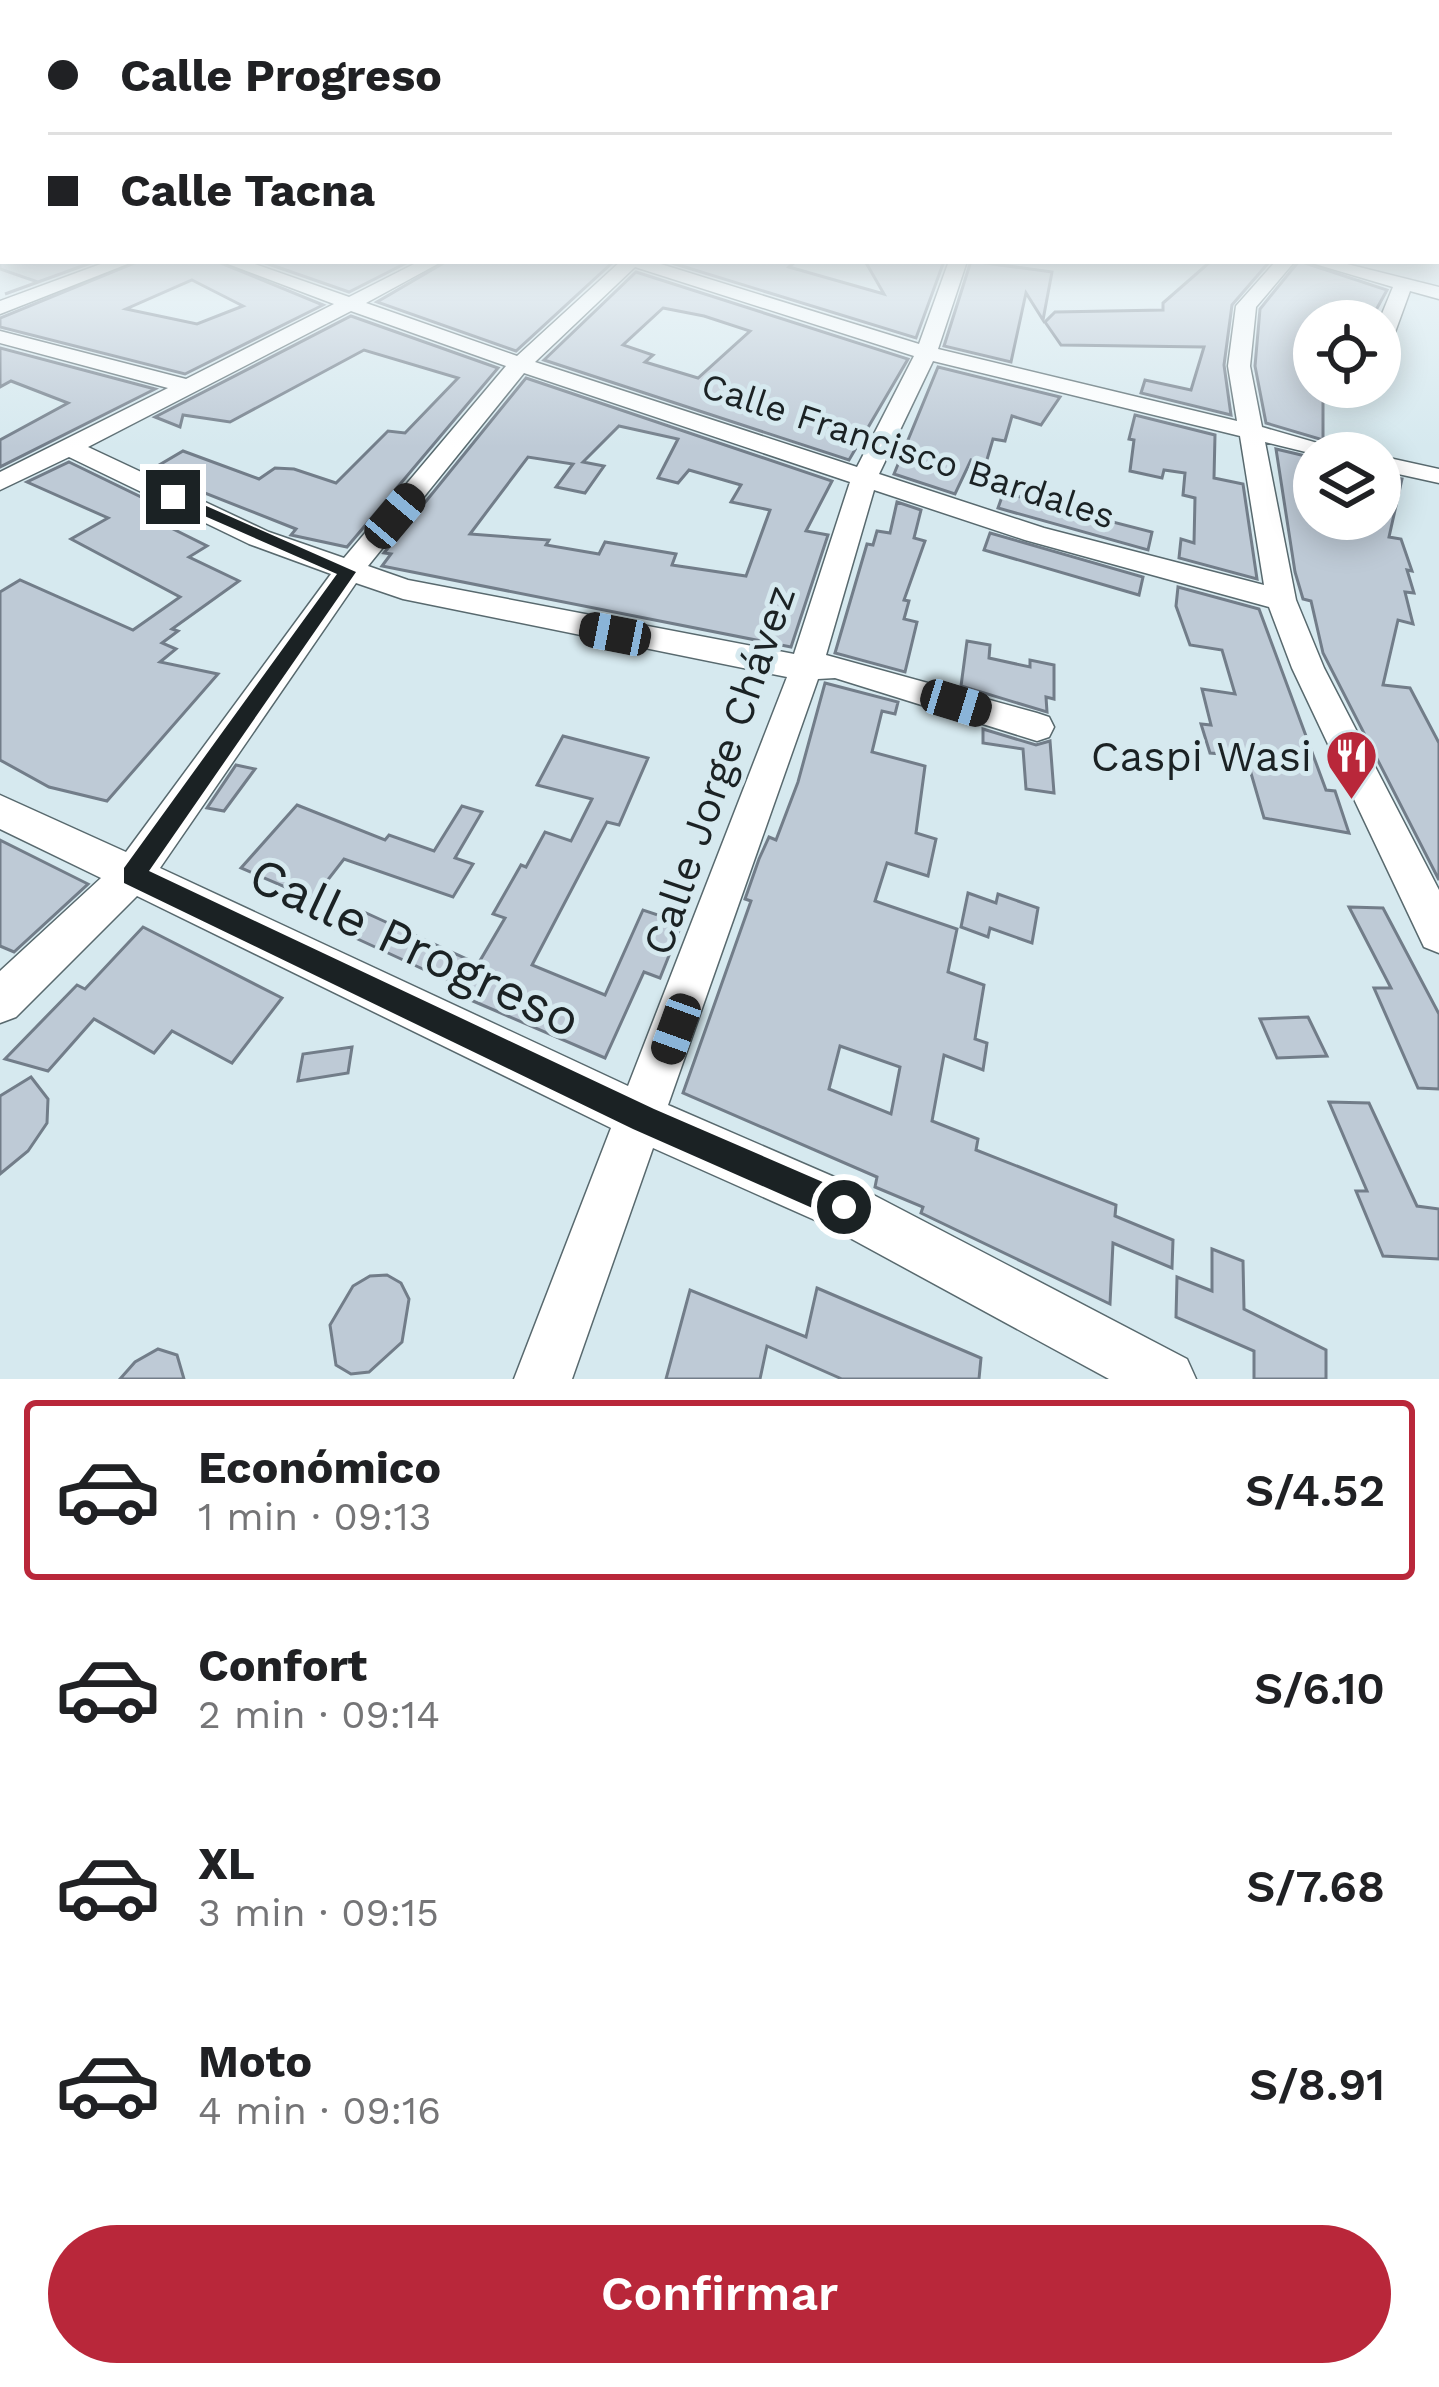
<!DOCTYPE html>
<html lang="es">
<head>
<meta charset="utf-8">
<style>
	body { margin:0; font-family:"Work Sans",sans-serif; background:#f6f6f6; color:#202124; height:100vh; display:flex; flex-direction:column; font-size:45px; white-space:nowrap }
	* { box-sizing:border-box; margin:0 }
	p { font-size:39px; color:#757577 }
	.icon { flex:none; width:66px; height:66px; fill:none; stroke:currentColor; stroke-width:2; stroke-linecap:round; stroke-linejoin:round }
	.map { position:relative; height:1379px; overflow:hidden }
	.panel { display:flex; flex-direction:column; background:#fff; flex:1 }
	.panel>* { flex:none }
	.top-card { position:absolute; left:0px; top:0px; width:1440px; height:264px; box-shadow:0 6px 30px #0003; display:grid; align-content:center; height:264px; padding:0 48px; background:#fff }
	.controls { position:absolute; left:1293px; top:300px; display:grid; gap:24px }
	.controls a { display:grid; place-items:center; width:108px; height:108px; border-radius:50%; background:#fff; box-shadow:0 6px 30px #0003; font-size:60px }
	.end { position:absolute; width:54px; height:54px; margin:-27px; border:15px solid #1b2224; background:#fff; box-shadow:0 0 0 6px #fff }
	.from { border-radius:50% }
	.car { position:absolute; width:36px; height:72px; margin:-36px -18px; border-radius:15px; box-shadow:0 0 9px 3px #0007; background:linear-gradient(#222 24%,#8ab4d8 0 40%,#222 0 76%,#8ab4d8 0 86%,#222 0) }
	.top-card b { display:flex; align-items:center; gap:42px; height:114px; font-size:45px }
	.top-card b+b { border-top:3px solid #e0e0e0 }
	.top-card i { width:30px; height:30px; background:#202124 }
	ul { padding:21px 0 0; list-style:none }
	li { display:flex; align-items:center; gap:36px; height:180px; margin:0 24px 18px; padding:0 24px; border:6px solid transparent; border-radius:12px }
	li div { flex:1 }
	li b { display:block; font-size:45px }
	li em { font-style:normal; font-weight:600 }
	li.active { border-color:#b9273a }
	li>.icon { width:108px; height:108px; stroke-width:1.5 }
	.primary-button { display:flex; gap:24px; margin-top:auto; padding:24px 48px }
	.primary-button a { flex:1; height:138px; border-radius:72px; background:#b9273a; color:#fff; font-size:48px; font-weight:600; line-height:138px; text-align:center }
	.map>svg:first-child { display:block }
	.building { fill:#becad6; stroke:#727d89; stroke-width:3; fill-rule:evenodd }
	.lines { fill:none; stroke-linecap:round; stroke-linejoin:round }
	.minor-casing { stroke:#58696e; stroke-width:3 }
	.minor { fill:#fff; fill-rule:evenodd }
	.route { fill:#1b2224 }
	.labels { text-anchor:middle; dominant-baseline:central; stroke-width:10; stroke-linejoin:round; paint-order:stroke }
	.far-street-label { font-size:36px; fill:#1b2224; stroke:#d6e9ef }
	.poi-label { font-size:42px; fill:#1b2224; stroke:#d6e9ef; text-anchor:end }
	.street-label { font-size:42px; fill:#1b2224; stroke:#d6e9ef }
	.near-street-label { font-size:51px; fill:#1b2224; stroke:#d6e9ef }
</style>
</head>
<body>
<div class="map">
<svg width="1439" height="1379" viewBox="0 0 1439 1379">
	<rect width="100%" height="100%" fill="#d6e9ef"/>
	<g class="building">
		<polygon points="0,261 96,261 5,294 38,282 0,269"/>
		<path d="M139,261H216L323,305L185,374L0,327V318ZM192,280L243,306L197,324L126,309Z"/>
		<polygon points="260,261 410,261 349,292"/>
		<polygon points="447,261 614,261 516,351 377,302"/>
		<polygon points="796,261 789,267 884,294 865,261 944,261 916,338 672,263"/>
		<polygon points="971,261 1052,272 1043,320 1026,293 1011,362 944,346"/>
		<polygon points="1211,261 1270,261 1232,305 1224,365 1231,415 1141,393 1145,380 1191,390 1204,347 1061,345 1045,322 1055,312 1163,310 1163,303"/>
		<polygon points="1299,261 1387,290 1370,321 1314,321 1314,392 1323,394 1323,440 1266,423 1255,366 1260,309"/>
		<path d="M636,272L908,359L849,460L544,360ZM663,308L704,316L750,331L698,378L645,362L653,355L623,345Z"/>
		<polygon points="351,316 498,368 347,547 291,535 296,529 149,471 183,451 259,479 275,468 294,469 336,483 388,431 405,433 458,378 364,350 230,422 183,415 180,427 155,417"/>
		<polygon points="0,348 155,389 0,467 0,440 68,403 11,381 0,387"/>
		<polygon points="938,367 1060,397 1041,425 1012,416 1005,441 993,439 986,463 971,460 955,494 894,474"/>
		<path d="M526,378L832,481L806,531L828,535L791,647L382,566L391,554L384,553ZM619,426L678,439L658,478L678,483L689,470L741,485L731,502L770,510L746,576L672,565L676,554L605,542L599,554L546,545L549,540L470,534L528,457L573,464L556,487L585,493L604,466L583,462Z"/>
		<polygon points="1135,415 1215,435 1214,478 1243,484 1257,579 1179,558 1181,539 1194,543 1195,498 1183,495 1185,473 1164,470 1162,478 1130,471 1134,440 1129,439"/>
		<polygon points="1276,449 1314,458 1314,519 1380,519 1380,475 1402,479 1389,537 1401,539 1412,571 1407,570 1414,593 1405,592 1413,624 1398,620 1383,685 1410,688 1439,743 1439,880 1323,653 1311,601 1303,599 1295,572"/>
		<polygon points="69,462 172,512 157,521 207,546 189,557 239,581 172,629 178,631 162,643 176,649 160,662 218,674 107,801 49,787 0,760 0,592 20,580 133,630 180,597 71,539 108,518 27,482"/>
		<polygon points="1004,491 1068,514 1072,501 1100,508 1097,518 1152,532 1148,550 998,508"/>
		<polygon points="897,502 921,510 914,538 925,541 904,600 909,601 904,619 917,622 905,672 835,653 867,544 873,545 877,531 890,533"/>
		<polygon points="990,533 1143,577 1139,595 984,550"/>
		<polygon points="1178,587 1259,609 1326,790 1335,791 1349,833 1264,818 1246,756 1210,753 1201,724 1211,725 1202,689 1235,694 1222,650 1190,645 1176,606"/>
		<polygon points="967,641 990,645 989,658 1030,667 1030,660 1054,665 1054,699 1046,697 1047,712 961,686"/>
		<path d="M825,683L898,702L895,714L882,711L872,752L925,766L916,833L936,839L928,876L887,863L875,901L957,929L948,972L984,985L975,1039L987,1043L983,1070L944,1055L932,1121L978,1139L976,1150L1116,1205L1115,1216L1173,1240L1172,1268L1113,1243L1110,1304L921,1213L923,1207L875,1187L877,1177L683,1093L751,901L745,899L759,859L769,837L776,840L798,782ZM840,1046L900,1067L891,1114L829,1089Z"/>
		<polygon points="983,729 1036,745 1050,741 1054,793 1026,789 1023,749 983,743"/>
		<polygon points="563,736 648,758 619,825 607,822 532,965 605,995 643,910 682,923 660,978 644,972 605,1058 459,995 464,988 336,929 353,907 478,964 505,918 493,914 521,865 526,867 545,832 571,841 592,799 537,785"/>
		<polygon points="236,765 255,769 224,811 207,808"/>
		<polygon points="297,805 385,840 389,835 434,851 462,806 482,812 455,858 473,864 453,897 344,859 313,899 241,868"/>
		<polygon points="0,840 88,884 14,952 0,946"/>
		<polygon points="968,893 996,903 998,894 1038,908 1032,943 990,928 988,937 961,927"/>
		<polygon points="1349,907 1383,908 1439,1014 1439,1089 1418,1088 1374,988 1391,988"/>
		<polygon points="143,927 282,998 232,1063 172,1031 154,1053 94,1019 48,1071 5,1059 77,985 85,989"/>
		<polygon points="1308,1017 1327,1056 1277,1058 1260,1019"/>
		<polygon points="352,1047 348,1073 298,1081 303,1054"/>
		<polygon points="31,1077 48,1099 47,1123 28,1151 0,1174 0,1096"/>
		<polygon points="1329,1102 1369,1103 1417,1206 1439,1209 1439,1259 1383,1256 1356,1191 1367,1191"/>
		<polygon points="1212,1249 1243,1261 1244,1309 1326,1350 1326,1379 1254,1379 1254,1351 1176,1317 1177,1277 1212,1291"/>
		<polygon points="387,1275 401,1283 409,1299 402,1342 369,1372 351,1374 336,1365 330,1325 353,1286 370,1276"/>
		<polygon points="817,1288 981,1358 979,1379 842,1379 767,1346 760,1379 666,1379 690,1290 806,1337"/>
		<polygon points="158,1349 177,1355 184,1379 120,1379 135,1362"/>
	</g>
	<g class="lines">
		<defs>
			<g id="minor">
				<polygon points="109,261 135,261 0,314 0,301"/>
				<path d="M220,261H246L349,297L420,261H443L366,303L517,356L621,261H651L919,344L949,261H967L938,349L1237,421L1228,366L1236,306L1276,261H1295L1256,307L1250,366L1262,427L1352,453L1314,454L1265,442L1296,600L1324,668L1439,890V953L1424,947L1292,668L1269,607L1025,540L874,490L826,655L1037,713L1049,717L1054,727L1049,737L1037,741L835,678L818,679L668,1105L862,1189L1187,1359L1196,1379H1109L826,1225L653,1148L572,1379H514L611,1128L137,896L16,1017L0,1023V971L101,878L0,829V795L126,852L331,574L249,544L69,457L0,490V472L168,388L0,343V331L186,379L334,304ZM635,267L914,356L857,467L535,362ZM351,311L506,366L344,558L269,532L88,447ZM933,361L1240,436L1264,585L1044,528L879,474ZM524,373L850,482L794,654L408,580L368,566ZM356,583L403,599L787,677L628,1086L160,868Z"/>
				<polygon points="1305,261 1335,261 1439,287 1439,299 1410,291 1390,346 1380,352 1379,321 1393,287"/>
				<polygon points="1380,456 1439,469 1439,483 1380,470"/>
			</g>
		</defs>
		<use href="#minor" class="minor-casing"/>
		<use href="#minor" class="minor"/>
	</g>
	<linearGradient id="sky" x2="0" y2="1"><stop stop-color="#87a9d3"/><stop offset="0.57" stop-color="#edf5f8"/><stop offset="1" stop-color="#edf5f8" stop-opacity="0"/></linearGradient>
	<rect width="1439" height="447" fill="url(#sky)"/>
	<polygon class="route" points="168,494 179,494 356,572 149,871 654,1109 855,1196 859,1207 855,1218 844,1222 633,1129 124,883 124,868 337,574 168,500"/>
	<defs>
		<symbol id="restaurant-pin" viewBox="-11 -11 22 30"><path d="M0 17L-7.5 6A9.5 9.5 0 1 1 7.5 6Z" fill="#b9273a" stroke="#d6e9ef"/><path d="M-5-6h1v4h1v-4h1v4h1v-4h1v5L-1.5 .5V6h-2V.5L-5-1ZM5-6V6H3V1.5H1.5Q1.5-4 5-6Z" fill="#fff"/></symbol>
	</defs>
	<g fill-rule="evenodd">
		<use href="#restaurant-pin" x="1322" y="726" width="59" height="81"/>
	</g>
	<g class="labels">
		<g class="far-street-label">
			<text transform="translate(908 451) rotate(18)">Calle Francisco Bardales</text>
		</g>
		<g class="poi-label">
			<text x="1312" y="756">Caspi Wasi</text>
		</g>
		<g class="street-label">
			<text transform="translate(719 770) rotate(-71)">Calle Jorge Chávez</text>
		</g>
		<g class="near-street-label">
			<text transform="translate(415 947) rotate(25)">Calle Progreso</text>
		</g>
	</g>
</svg>
<div class="controls">
<a><svg class="icon" aria-label="locate" viewBox="0 0 24 24"><circle cx="12" cy="12" r="6"/><path d="M12 2v4M12 18v4M2 12h4M18 12h4"/></svg></a>
<a><svg class="icon" aria-label="layers" viewBox="0 0 24 24"><path d="M12 4l9 5-9 5-9-5zM3 14l9 5 9-5"/></svg></a>
</div>
<i class="end from" style="left:844px;top:1207px"></i>
<i class="end" style="left:173px;top:497px"></i>
<i class="car" style="left:395px;top:516px;rotate:40deg"></i>
<i class="car" style="left:615px;top:634px;rotate:281deg"></i>
<i class="car" style="left:956px;top:703px;rotate:107deg"></i>
<i class="car" style="left:676px;top:1029px;rotate:200deg"></i>
<div class="top-card">
<b><i class="from"></i>Calle Progreso</b>
<b><i></i>Calle Tacna</b>
</div>
</div>
<section class="panel">
<ul>
<li class="active"><svg class="icon" aria-label="car" viewBox="0 0 24 24"><path d="M5 17H2v-5l4-1 3-4h7l3 4 3 1v5h-3M9 17h6M6 11h13"/><circle cx="7" cy="17" r="2"/><circle cx="17" cy="17" r="2"/></svg><div><b>Económico</b><p>1 min · 09:13</p></div><em>S/4.52</em></li>
<li><svg class="icon" aria-label="car" viewBox="0 0 24 24"><path d="M5 17H2v-5l4-1 3-4h7l3 4 3 1v5h-3M9 17h6M6 11h13"/><circle cx="7" cy="17" r="2"/><circle cx="17" cy="17" r="2"/></svg><div><b>Confort</b><p>2 min · 09:14</p></div><em>S/6.10</em></li>
<li><svg class="icon" aria-label="car" viewBox="0 0 24 24"><path d="M5 17H2v-5l4-1 3-4h7l3 4 3 1v5h-3M9 17h6M6 11h13"/><circle cx="7" cy="17" r="2"/><circle cx="17" cy="17" r="2"/></svg><div><b>XL</b><p>3 min · 09:15</p></div><em>S/7.68</em></li>
<li><svg class="icon" aria-label="car" viewBox="0 0 24 24"><path d="M5 17H2v-5l4-1 3-4h7l3 4 3 1v5h-3M9 17h6M6 11h13"/><circle cx="7" cy="17" r="2"/><circle cx="17" cy="17" r="2"/></svg><div><b>Moto</b><p>4 min · 09:16</p></div><em>S/8.91</em></li>
</ul>
<div class="primary-button"><a>Confirmar</a></div>
</section>
</body>
</html>
